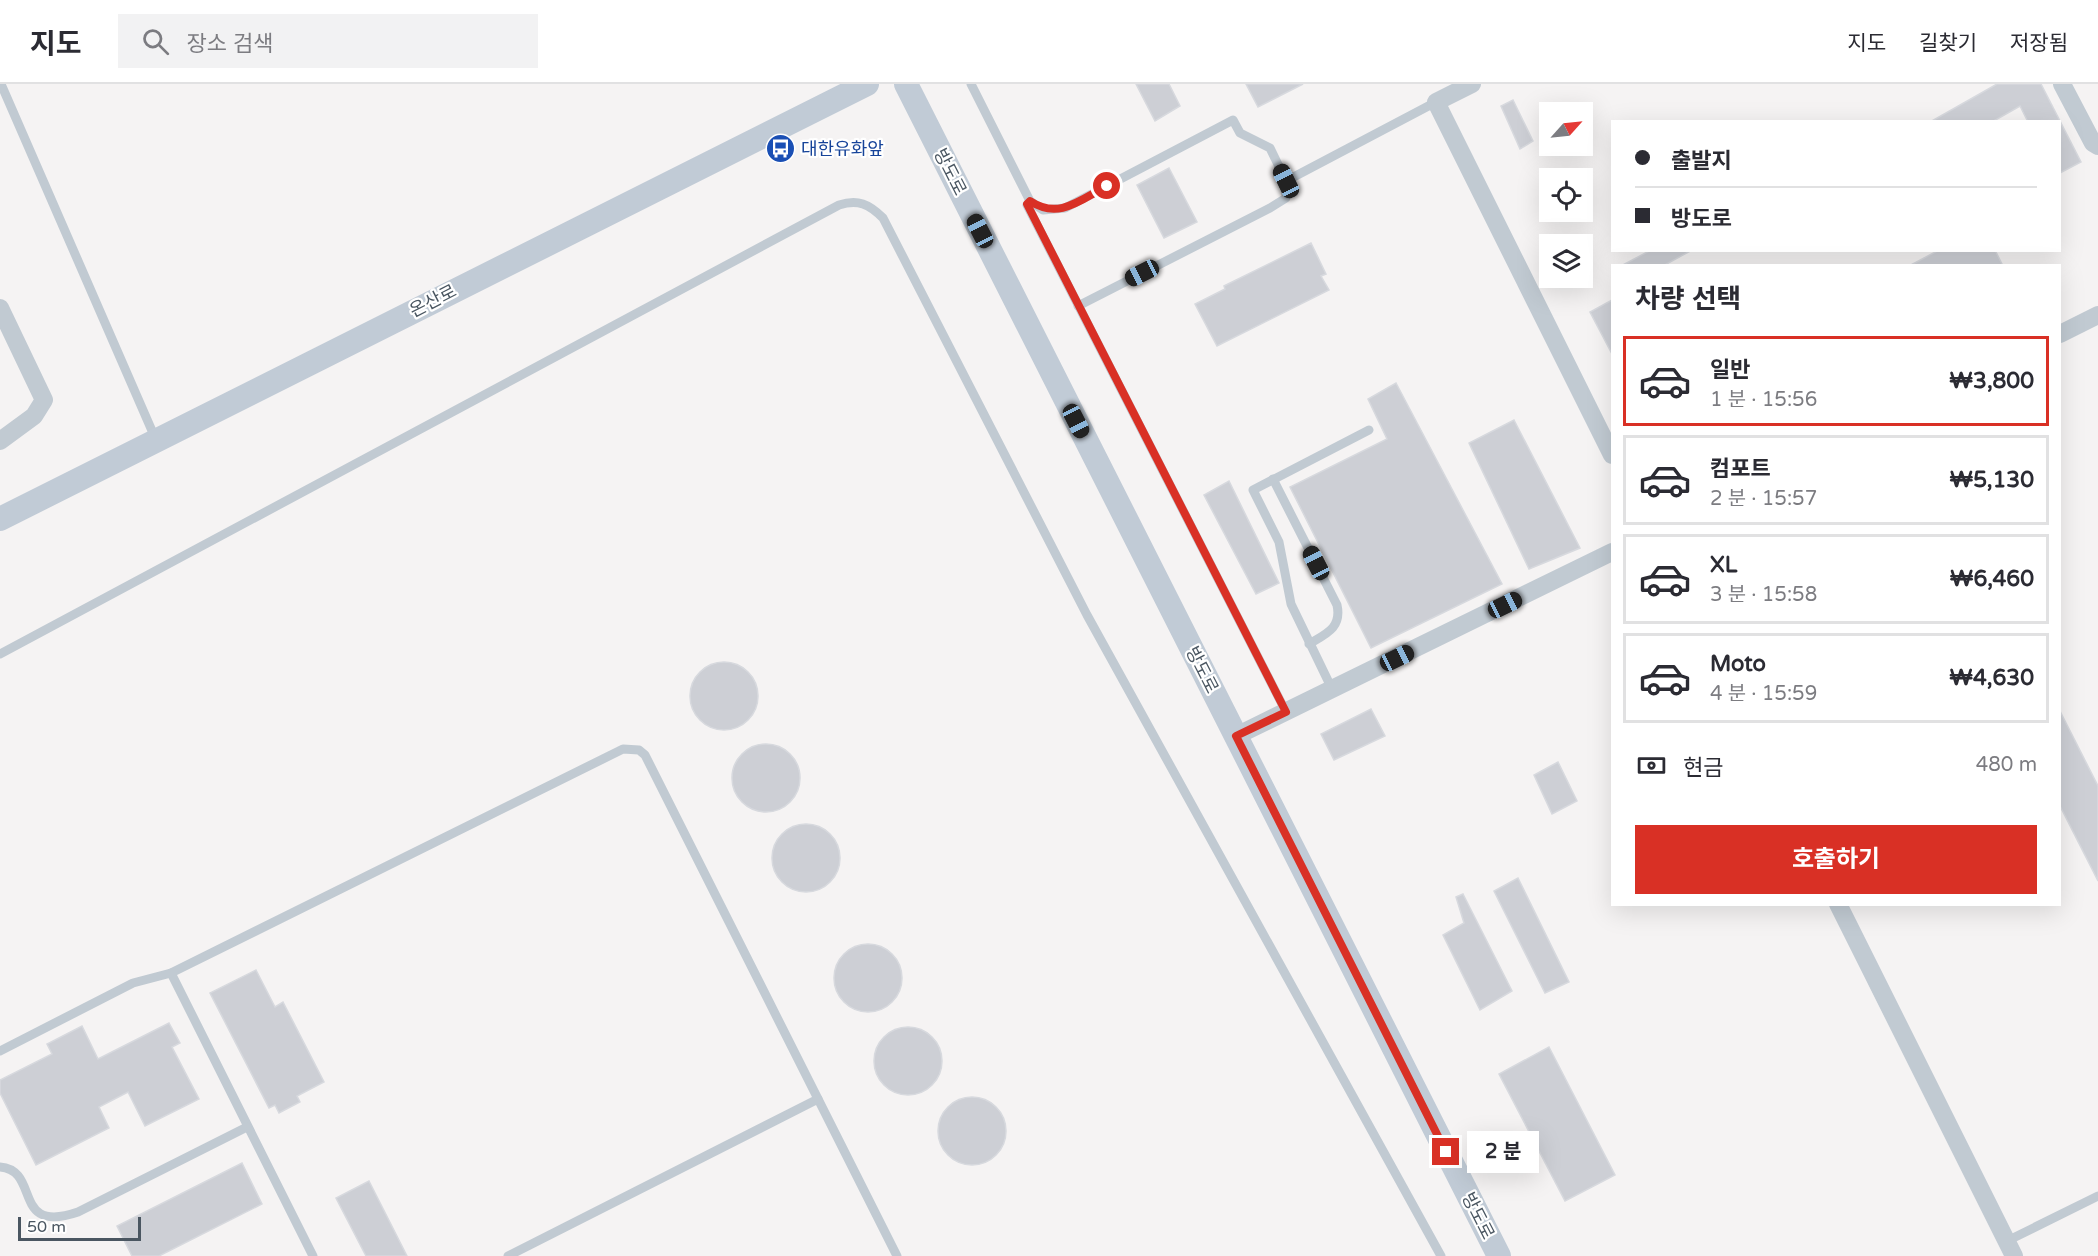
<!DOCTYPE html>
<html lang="ko">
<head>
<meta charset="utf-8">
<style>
	body { margin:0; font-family:"Varela Round","Noto Sans KR",sans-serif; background:#f2f2f3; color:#2b2b33; height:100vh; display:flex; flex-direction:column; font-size:22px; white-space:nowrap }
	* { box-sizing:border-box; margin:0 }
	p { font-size:20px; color:#7c7c81 }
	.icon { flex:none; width:33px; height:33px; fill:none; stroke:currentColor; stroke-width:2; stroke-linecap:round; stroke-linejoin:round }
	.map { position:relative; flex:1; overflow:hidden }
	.drawer { position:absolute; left:1611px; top:180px; width:450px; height:642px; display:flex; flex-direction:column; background:#fff; border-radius:0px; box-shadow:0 6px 24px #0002 }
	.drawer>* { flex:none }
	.top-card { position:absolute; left:1611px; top:36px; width:450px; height:132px; border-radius:0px; box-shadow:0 6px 24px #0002; display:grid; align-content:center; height:132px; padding:0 24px; background:#fff }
	.needle { width:39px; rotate:63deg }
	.fabs { position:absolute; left:1539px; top:18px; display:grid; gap:12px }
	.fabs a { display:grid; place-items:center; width:54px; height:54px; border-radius:0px; background:#fff; box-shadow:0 6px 24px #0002; font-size:30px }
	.scale { position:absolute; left:18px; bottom:15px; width:123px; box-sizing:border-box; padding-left:6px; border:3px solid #4a5661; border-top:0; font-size:16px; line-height:21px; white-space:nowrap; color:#4a5661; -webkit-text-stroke:4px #fff; paint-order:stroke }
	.end { position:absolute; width:27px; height:27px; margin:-14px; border:8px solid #d93025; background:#fff; box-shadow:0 0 0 3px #fff }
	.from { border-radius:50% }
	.bubble { position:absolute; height:42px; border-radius:0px; background:#fff; box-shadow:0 6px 24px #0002; font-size:20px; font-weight:700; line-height:42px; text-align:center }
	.car { position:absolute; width:18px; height:36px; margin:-18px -9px; border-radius:8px; box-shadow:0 0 4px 2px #0007; background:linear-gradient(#222 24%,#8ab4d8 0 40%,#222 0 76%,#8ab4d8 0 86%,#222 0) }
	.top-card b { display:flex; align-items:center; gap:21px; height:57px; font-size:22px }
	.top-card b+b { border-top:2px solid #e1e1e2 }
	.top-card i { width:15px; height:15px; background:#2b2b33 }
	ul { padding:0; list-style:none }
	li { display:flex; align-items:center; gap:18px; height:90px; margin:0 12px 9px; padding:0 12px; border:3px solid #e1e1e2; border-radius:0px }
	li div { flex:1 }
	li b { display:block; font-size:22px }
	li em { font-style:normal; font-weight:700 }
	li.active { border-color:#d93025 }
	li>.icon { width:54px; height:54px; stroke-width:1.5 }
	h2 { padding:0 24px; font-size:27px; line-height:72px }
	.pay { display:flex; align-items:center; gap:15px; height:66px; padding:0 24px; font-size:22px }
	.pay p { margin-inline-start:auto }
	.action { display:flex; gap:12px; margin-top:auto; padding:12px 24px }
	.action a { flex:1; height:69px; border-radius:0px; background:#d93025; color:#fff; font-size:24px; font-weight:700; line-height:69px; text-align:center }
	header { display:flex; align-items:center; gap:36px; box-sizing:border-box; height:84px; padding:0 30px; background:#fff; border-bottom:2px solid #e1e1e2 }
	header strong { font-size:28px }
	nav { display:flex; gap:33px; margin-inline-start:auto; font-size:21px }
	.search { width:420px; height:54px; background:#f2f2f3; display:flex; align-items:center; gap:15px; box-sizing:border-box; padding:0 21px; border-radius:0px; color:#7c7c81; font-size:22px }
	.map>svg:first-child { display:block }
	.building { fill:#cdcfd5; stroke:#d7d9de; stroke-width:1.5 }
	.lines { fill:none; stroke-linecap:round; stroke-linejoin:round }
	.lane { stroke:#c1cad2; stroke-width:9 }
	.street { stroke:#c1cad2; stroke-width:18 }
	.secondary { stroke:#c1cbd6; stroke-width:24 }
	.route { stroke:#d93025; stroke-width:8 }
	.labels { text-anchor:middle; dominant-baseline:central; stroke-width:4.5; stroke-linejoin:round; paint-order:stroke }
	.transit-label { font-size:18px; fill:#164399; stroke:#fff; text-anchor:start }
	.street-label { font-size:18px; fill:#4a5661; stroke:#fff }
</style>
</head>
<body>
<header>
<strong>지도</strong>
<div class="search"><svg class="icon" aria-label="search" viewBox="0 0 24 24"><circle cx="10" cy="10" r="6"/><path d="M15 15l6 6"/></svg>장소 검색</div>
<nav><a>지도</a><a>길찾기</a><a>저장됨</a></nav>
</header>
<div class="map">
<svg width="2098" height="1172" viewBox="0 0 2098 1172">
	<rect width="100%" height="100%" fill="#f5f3f3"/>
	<g class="building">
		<polygon points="1136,0 1169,0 1180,22 1155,37"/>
		<polygon points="1246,0 1303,0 1258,23"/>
		<polygon points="1997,0 2041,0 2081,78 2060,89 2060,38 2028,38 2020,22 1992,38 1930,38"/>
		<polygon points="1513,16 1533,57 1520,65 1501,22"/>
		<polygon points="1169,84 1197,138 1164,154 1137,101"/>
		<polygon points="1311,159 1326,190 1321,192 1329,206 1217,262 1195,220 1225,205 1224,202"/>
		<polygon points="1651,166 1692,166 1663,182 1621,182"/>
		<polygon points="1939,166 1995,166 2003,182 1909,182"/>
		<polygon points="1612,216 1612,270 1590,228"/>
		<polygon points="1396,299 1502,500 1371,564 1290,403 1387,355 1368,315"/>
		<polygon points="1514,336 1580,464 1529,485 1469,359"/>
		<polygon points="1229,397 1279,499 1256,510 1204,411"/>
		<circle cx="724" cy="612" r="34"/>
		<polygon points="1371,625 1385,652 1334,676 1321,650"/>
		<polygon points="2060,627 2098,702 2098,797 2060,722"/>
		<circle cx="766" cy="694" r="34"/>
		<polygon points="1558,678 1577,717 1552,730 1534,691"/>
		<circle cx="806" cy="774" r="34"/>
		<polygon points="1518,794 1569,898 1545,909 1494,807"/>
		<polygon points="1463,810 1512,907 1480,926 1443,851 1464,839 1456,813"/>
		<circle cx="868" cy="894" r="34"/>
		<polygon points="256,886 275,923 283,918 324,998 297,1012 300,1018 279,1029 275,1021 269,1024 210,909"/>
		<polygon points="169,939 180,959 172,963 199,1015 145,1042 128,1008 99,1023 109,1044 36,1081 0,1009 0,996 52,970 47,960 82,942 98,975"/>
		<circle cx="908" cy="977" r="34"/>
		<polygon points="1549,963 1615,1091 1565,1117 1499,990"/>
		<circle cx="972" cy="1047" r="34"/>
		<polygon points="242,1079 262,1120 159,1172 132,1172 117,1142"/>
		<polygon points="369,1097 407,1172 366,1172 336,1114"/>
	</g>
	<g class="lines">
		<g class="lane">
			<polyline points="1,0 156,356"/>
			<polyline points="971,0 1030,117 1043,126 1065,124 1233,36 1240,49 1270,64 1286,97 1436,18"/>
			<polyline points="1030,117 1027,121 1286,628"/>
			<polyline points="1078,222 1270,124 1286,114 1286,97"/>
			<path d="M1273,395L1337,521C1342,544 1326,550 1309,560"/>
			<path d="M0,570L839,121C858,115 869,120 883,134L1087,531L1441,1172"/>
			<polyline points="1332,605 1291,520 1279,458 1253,406 1369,346"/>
			<polyline points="171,889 313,1172"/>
			<polyline points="0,967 133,899 171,889 623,665 639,666 645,671 897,1172"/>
			<path d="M0,1083C41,1086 11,1151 78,1128L247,1043"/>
			<polyline points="2007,1157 2098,1112"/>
			<polyline points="508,1172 818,1015"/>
		</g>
		<g class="street">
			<polyline points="1472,0 1436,18 1612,371"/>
			<polyline points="2062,0 2093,59 2098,62"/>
			<polyline points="0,224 44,316 34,332 0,357"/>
			<polyline points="2060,250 2098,231"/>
			<polyline points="1236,652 1612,468"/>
			<polyline points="1838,820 2014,1172"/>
		</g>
		<g class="secondary">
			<polyline points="906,0 1499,1172"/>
			<polyline points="0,435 867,0"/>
		</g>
	</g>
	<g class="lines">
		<path class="route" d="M1107,102C1080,116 1059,136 1030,117L1027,120L1286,628L1236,652L1446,1068"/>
	</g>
	<defs>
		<symbol id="bus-disc" viewBox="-11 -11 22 22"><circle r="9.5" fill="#1a4fb4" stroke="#fff"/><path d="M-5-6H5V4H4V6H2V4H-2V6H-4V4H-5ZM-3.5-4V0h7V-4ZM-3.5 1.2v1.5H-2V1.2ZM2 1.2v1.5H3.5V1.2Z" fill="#fff"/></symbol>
	</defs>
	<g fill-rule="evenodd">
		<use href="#bus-disc" x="764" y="48" width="33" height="33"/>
	</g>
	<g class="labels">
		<g class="transit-label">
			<text x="801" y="65">대한유화앞</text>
		</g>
		<g class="street-label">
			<text transform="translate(950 88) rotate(63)">방도로</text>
			<text transform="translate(433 217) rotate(-27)">온산로</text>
			<text transform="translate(1202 586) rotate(63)">방도로</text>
			<text transform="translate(1478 1132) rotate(63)">방도로</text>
		</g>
	</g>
</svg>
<div class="fabs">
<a><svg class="needle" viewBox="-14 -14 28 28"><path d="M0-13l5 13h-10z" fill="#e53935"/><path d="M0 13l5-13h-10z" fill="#7c7c81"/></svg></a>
<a><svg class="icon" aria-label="locate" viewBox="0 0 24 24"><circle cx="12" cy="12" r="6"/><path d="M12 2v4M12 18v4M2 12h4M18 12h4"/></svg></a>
<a><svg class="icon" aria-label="layers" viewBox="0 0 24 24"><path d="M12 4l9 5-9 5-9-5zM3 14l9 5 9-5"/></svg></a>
</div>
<div class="scale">50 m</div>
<i class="end from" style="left:1107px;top:102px"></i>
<i class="end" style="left:1446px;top:1068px"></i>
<div class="bubble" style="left:1467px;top:1047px;width:72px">2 분</div>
<i class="car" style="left:1286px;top:97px;rotate:334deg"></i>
<i class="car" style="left:980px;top:147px;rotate:333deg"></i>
<i class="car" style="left:1142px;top:189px;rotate:243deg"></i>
<i class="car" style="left:1076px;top:337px;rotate:153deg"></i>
<i class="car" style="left:1316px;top:479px;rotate:333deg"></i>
<i class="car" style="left:1505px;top:521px;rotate:64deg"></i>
<i class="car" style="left:1397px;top:574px;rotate:64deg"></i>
<div class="top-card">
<b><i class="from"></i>출발지</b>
<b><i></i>방도로</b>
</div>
<section class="drawer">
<h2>차량 선택</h2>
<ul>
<li class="active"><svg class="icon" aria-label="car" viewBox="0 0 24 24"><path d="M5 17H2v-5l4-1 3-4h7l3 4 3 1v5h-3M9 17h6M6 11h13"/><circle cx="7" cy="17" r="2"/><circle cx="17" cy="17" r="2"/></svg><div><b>일반</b><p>1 분 · 15:56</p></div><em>₩3,800</em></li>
<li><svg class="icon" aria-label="car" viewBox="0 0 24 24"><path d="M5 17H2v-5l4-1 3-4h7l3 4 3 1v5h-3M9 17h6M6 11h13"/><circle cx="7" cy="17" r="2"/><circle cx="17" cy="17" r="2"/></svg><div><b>컴포트</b><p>2 분 · 15:57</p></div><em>₩5,130</em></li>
<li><svg class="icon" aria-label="car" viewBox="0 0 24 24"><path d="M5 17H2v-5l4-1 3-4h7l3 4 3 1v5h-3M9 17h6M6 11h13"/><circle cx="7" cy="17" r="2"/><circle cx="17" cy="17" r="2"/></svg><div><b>XL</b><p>3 분 · 15:58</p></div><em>₩6,460</em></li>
<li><svg class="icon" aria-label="car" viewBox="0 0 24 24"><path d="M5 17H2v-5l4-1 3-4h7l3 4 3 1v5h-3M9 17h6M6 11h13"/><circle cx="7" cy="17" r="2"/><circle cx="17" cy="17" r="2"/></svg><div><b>Moto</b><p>4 분 · 15:59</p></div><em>₩4,630</em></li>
</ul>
<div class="pay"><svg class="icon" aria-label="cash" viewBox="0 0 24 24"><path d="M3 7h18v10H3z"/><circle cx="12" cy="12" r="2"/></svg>현금<p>480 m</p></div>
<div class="action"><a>호출하기</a></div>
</section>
</div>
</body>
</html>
